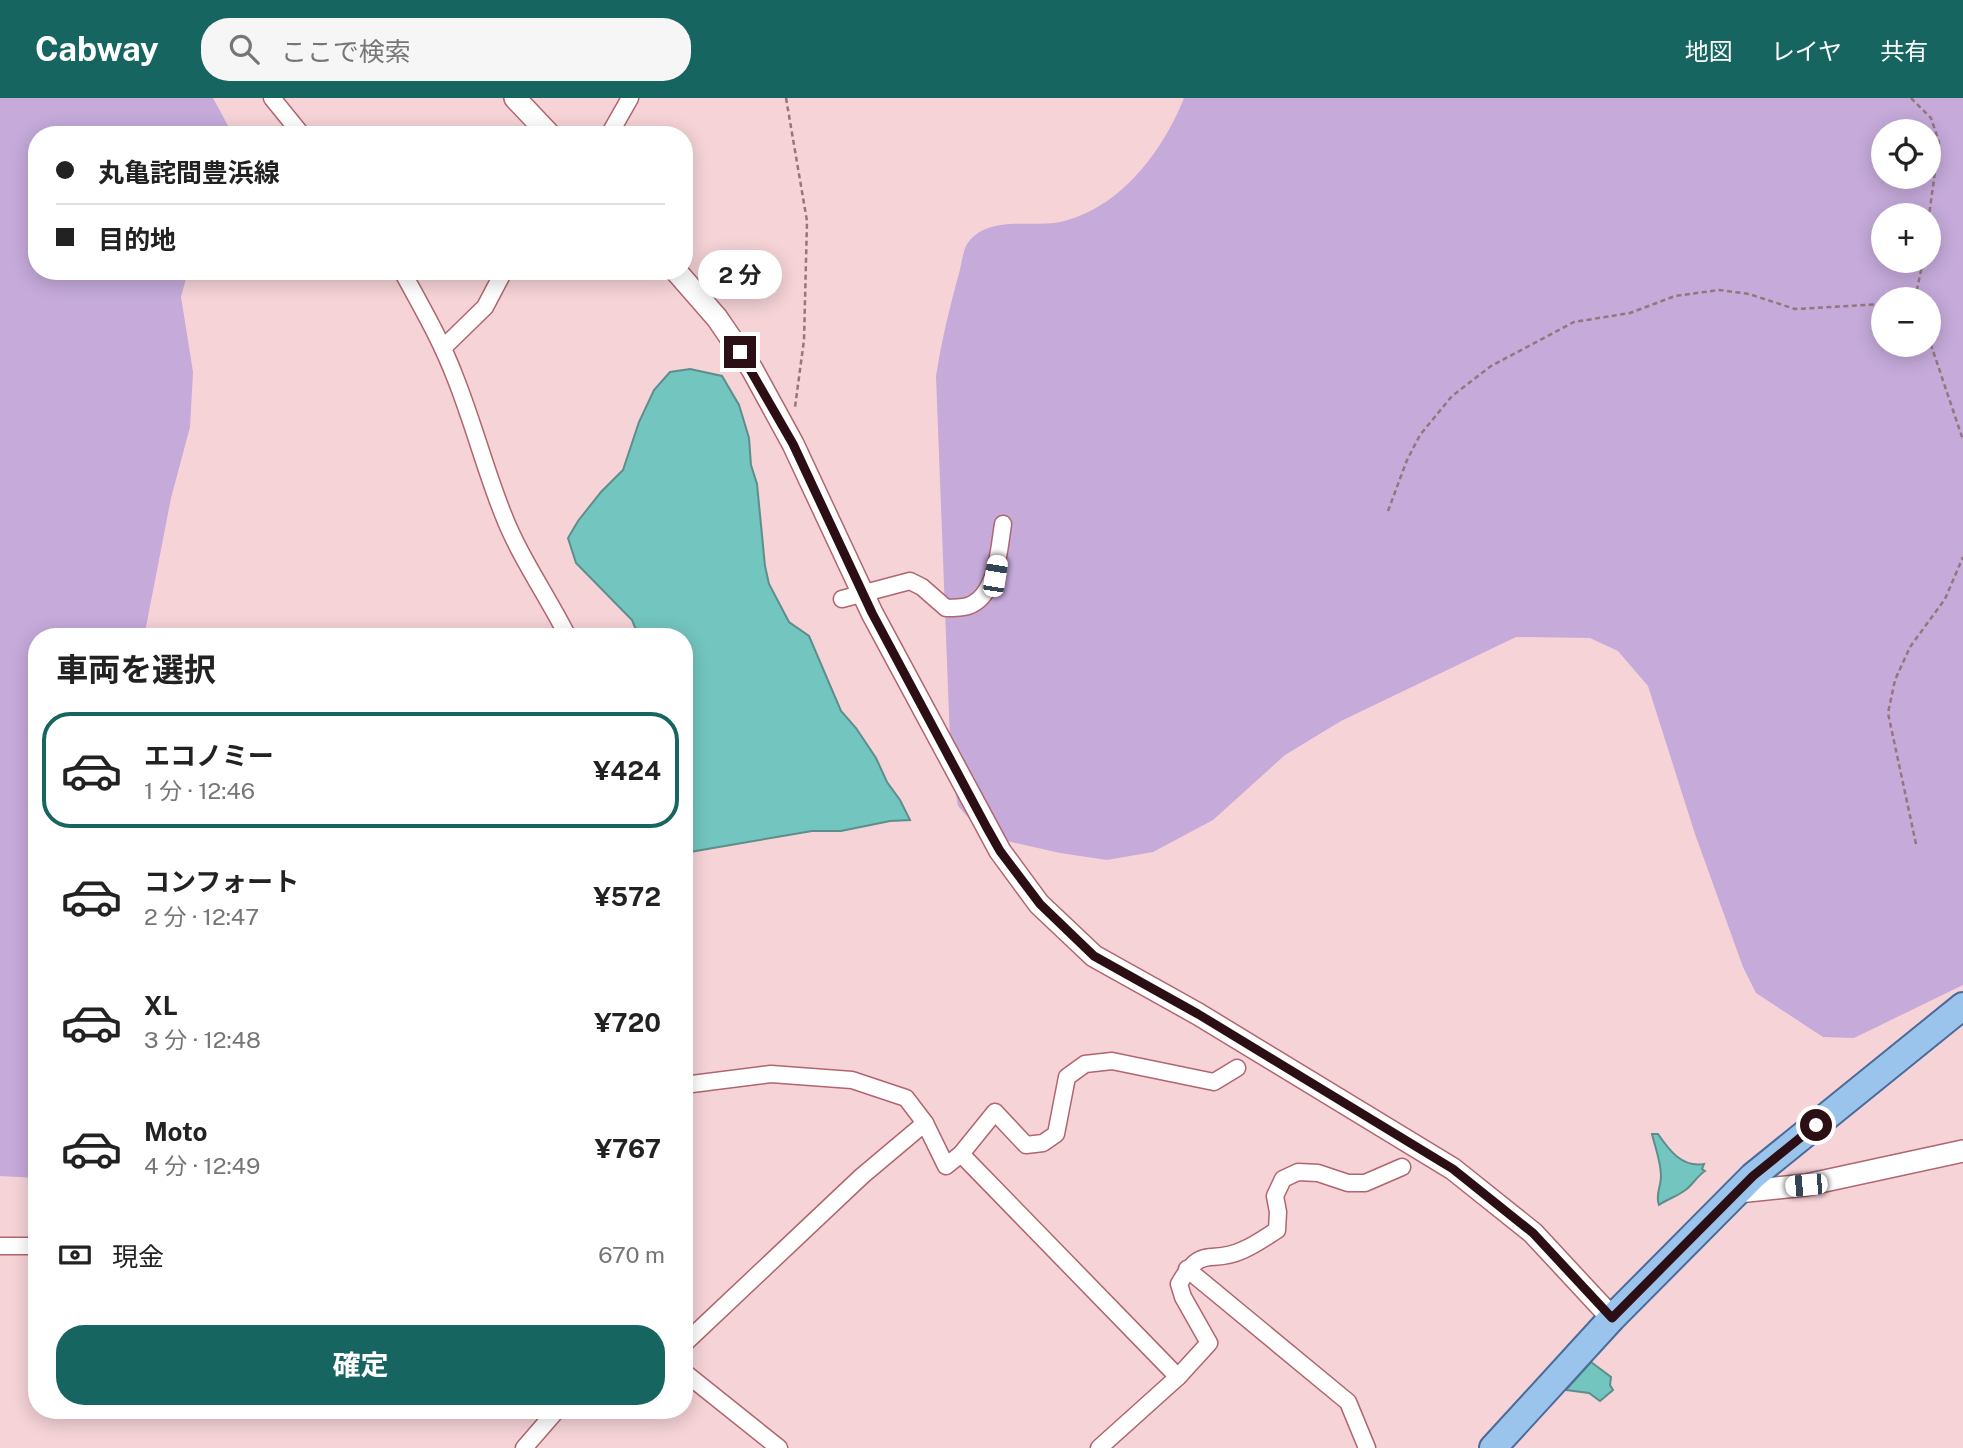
<!DOCTYPE html>
<html lang="ja">
<head>
<meta charset="utf-8">
<style>
	body { margin:0; font-family:"Public Sans","Noto Sans JP",sans-serif; background:#f6f6f6; color:#222; height:100vh; display:flex; flex-direction:column; font-size:26px; white-space:nowrap }
	* { box-sizing:border-box; margin:0 }
	p { font-size:23px; color:#767676 }
	.icon { flex:none; width:38px; height:38px; fill:none; stroke:currentColor; stroke-width:2; stroke-linecap:round; stroke-linejoin:round }
	.map { position:relative; flex:1; overflow:hidden }
	.details { position:absolute; left:28px; top:530px; width:665px; height:791px; display:flex; flex-direction:column; background:#fff; border-radius:28px; box-shadow:0 4px 18px #0003 }
	.details>* { flex:none }
	.guide { position:absolute; left:28px; top:28px; width:665px; height:154px; border-radius:28px; box-shadow:0 4px 18px #0003; display:grid; align-content:center; height:154px; padding:0 28px; background:#fff }
	.buttons { position:absolute; left:1871px; top:21px; display:grid; gap:14px }
	.buttons a { display:grid; place-items:center; width:70px; height:70px; border-radius:50%; background:#fff; box-shadow:0 4px 18px #0003; font-size:35px }
	.end { position:absolute; width:32px; height:32px; margin:-16px; border:9px solid #2c0f15; background:#fff; box-shadow:0 0 0 4px #fff }
	.from { border-radius:50% }
	.bubble { position:absolute; height:49px; border-radius:24px; background:#fff; box-shadow:0 4px 18px #0003; font-size:23px; font-weight:700; line-height:49px; text-align:center }
	.car { position:absolute; width:21px; height:42px; margin:-21px -10px; border-radius:9px; box-shadow:0 0 5px 2px #0007; background:linear-gradient(#fff 24%,#345 0 40%,#fff 0 76%,#345 0 86%,#fff 0) }
	.guide b { display:flex; align-items:center; gap:24px; height:66px; font-size:26px }
	.guide b+b { border-top:2px solid #e0e0e0 }
	.guide i { width:18px; height:18px; background:#222 }
	ul { padding:0; list-style:none }
	li { display:flex; align-items:center; gap:21px; height:116px; margin:0 14px 10px; padding:0 14px; border:4px solid transparent; border-radius:28px }
	li div { flex:1 }
	li b { display:block; font-size:26px }
	li em { font-style:normal; font-weight:700 }
	li.selected { border-color:#176560 }
	li>.icon { width:63px; height:63px; stroke-width:1.5 }
	h2 { padding:0 28px; font-size:32px; line-height:84px }
	.pay { display:flex; align-items:center; gap:18px; height:77px; padding:0 28px; font-size:26px }
	.pay p { margin-inline-start:auto }
	.cta { display:flex; gap:14px; margin-top:auto; padding:14px 28px }
	.cta a { flex:1; height:80px; border-radius:28px; background:#176560; color:#fff; font-size:28px; font-weight:700; line-height:80px; text-align:center }
	header { display:flex; align-items:center; gap:42px; box-sizing:border-box; height:98px; padding:0 35px; background:#176560; color:#fff }
	header strong { font-size:33px }
	nav { display:flex; gap:38px; margin-inline-start:auto; font-size:24px }
	.search { width:490px; height:63px; background:#f6f6f6; display:flex; align-items:center; gap:18px; box-sizing:border-box; padding:0 24px; border-radius:28px; color:#767676; font-size:26px }
	.map>svg:first-child { display:block }
	.green { fill:#c5aada; fill-rule:evenodd }
	.water { fill:#73c5bf; stroke:#5e8e8c; stroke-width:2 }
	.lines { fill:none; stroke-linecap:round; stroke-linejoin:round }
	.minor-casing { stroke:#b06571; stroke-width:19 }
	.tertiary-casing { stroke:#b06571; stroke-width:24 }
	.primary-casing { stroke:#496b99; stroke-width:30 }
	.path { stroke:#95767b; stroke-width:2.5; stroke-dasharray:5 3.5; stroke-linecap:butt }
	.minor { stroke:#fff; stroke-width:16 }
	.tertiary { stroke:#fff; stroke-width:21 }
	.primary { stroke:#9bc4ec; stroke-width:26 }
	.route { stroke:#2c0f15; stroke-width:9 }
</style>
</head>
<body>
<header>
<strong>Cabway</strong>
<div class="search"><svg class="icon" aria-label="search" viewBox="0 0 24 24"><circle cx="10" cy="10" r="6"/><path d="M15 15l6 6"/></svg>ここで検索</div>
<nav><a>地図</a><a>レイヤ</a><a>共有</a></nav>
</header>
<div class="map">
<svg width="1963" height="1350" viewBox="0 0 1963 1350">
	<rect width="100%" height="100%" fill="#f5d3d7"/>
	<g class="green">
		<polygon points="0,0 213,0 233,37 37,37 37,173 188,173 181,199 193,274 190,329 171,400 144,539 37,539 37,1080 0,1078"/>
		<path d="M1184,0H1963V887L1854,940L1823,939L1756,895L1743,869L1695,736L1648,588L1618,553L1590,540L1516,539L1341,623L1285,657L1213,722L1153,754L1107,762L1060,755L1007,743L976,728L958,708L951,668L936,278C941,245 949,212 958,179C961,170 962,157 966,148C985,116 1031,130 1060,124C1120,111 1163,53 1184,0ZM1883,33H1928V79H1883ZM1883,117H1928V163H1883ZM1883,201H1928V247H1883Z"/>
	</g>
	<g class="water">
		<polygon points="690,271 722,278 739,307 749,340 751,367 757,386 765,468 769,486 789,524 809,538 841,613 856,630 876,660 887,684 900,702 910,722 890,723 841,733 812,733 684,755 684,539 639,539 632,522 576,465 568,440 578,423 601,394 623,372 639,324 654,292 670,274"/>
		<path d="M1652,1036H1658C1669,1052 1682,1070 1704,1066L1702,1071L1705,1073C1696,1079 1692,1088 1684,1093C1676,1099 1667,1101 1659,1107C1655,1097 1661,1089 1661,1078C1661,1064 1655,1049 1652,1036Z"/>
		<polygon points="1591,1264 1611,1279 1610,1287 1613,1292 1600,1303 1589,1295 1566,1292"/>
	</g>
	<g class="lines">
		<defs>
			<g id="minor">
				<polyline points="272,0 302,37"/>
				<polyline points="609,37 630,0"/>
				<path d="M402,173C421,208 441,242 455,279C473,324 485,371 503,416C520,460 547,497 568,539"/>
				<polyline points="443,250 485,209 504,173"/>
				<path d="M842,501L910,483L922,489L946,510C953,510 961,510 968,508C997,498 999,451 1003,426"/>
				<polyline points="684,987 771,976 852,982 906,1000 925,1025 946,1068 961,1056 995,1014 1026,1047 1043,1045 1056,1036 1067,979 1085,966 1112,963 1214,984 1237,970"/>
				<polyline points="961,1056 1178,1279"/>
				<polyline points="0,1148 37,1148"/>
				<polyline points="1187,1171 1348,1304 1367,1350"/>
				<polyline points="684,1246 862,1078 925,1025"/>
				<polyline points="684,1274 779,1350"/>
				<polyline points="524,1350 557,1312"/>
				<path d="M1099,1350L1178,1279L1209,1245L1183,1199L1179,1186C1203,1144 1210,1168 1243,1152C1255,1147 1266,1139 1277,1132L1278,1114L1275,1098L1283,1081L1298,1074L1318,1075L1348,1085H1365L1402,1069"/>
			</g>
			<g id="tertiary">
				<polyline points="515,0 550,37"/>
				<polyline points="676,173 717,220 752,271 793,346 872,515 1000,753 1039,806 1094,858 1198,916 1453,1071 1533,1135 1612,1220"/>
				<polyline points="1738,1094 1806,1087 1963,1053"/>
			</g>
			<polyline id="primary" points="1493,1350 1612,1220 1753,1078 1963,908"/>
		</defs>
		<use href="#minor" class="minor-casing"/>
		<use href="#tertiary" class="tertiary-casing"/>
		<use href="#primary" class="primary-casing"/>
		<g class="path">
			<polyline points="786,0 807,123 804,242 795,309"/>
			<polyline points="1911,0 1931,20 1939,44 1928,125"/>
			<polyline points="1915,201 1923,163"/>
			<polyline points="1928,238 1963,342"/>
			<polyline points="1388,413 1407,362 1420,337 1452,298 1491,268 1574,224 1630,215 1675,198 1719,192 1749,196 1795,211 1883,206"/>
			<polyline points="1916,746 1888,615 1895,582 1910,549 1945,501 1963,459"/>
		</g>
		<use href="#minor" class="minor"/>
		<use href="#tertiary" class="tertiary"/>
		<use href="#primary" class="primary"/>
	</g>
	<g class="lines">
		<polyline class="route" points="740,254 793,346 872,515 987,730 1000,753 1040,806 1094,858 1198,916 1453,1071 1533,1135 1612,1220 1753,1078 1816,1027"/>
	</g>
</svg>
<div class="buttons">
<a><svg class="icon" aria-label="locate" viewBox="0 0 24 24"><circle cx="12" cy="12" r="6"/><path d="M12 2v4M12 18v4M2 12h4M18 12h4"/></svg></a>
<a>+</a>
<a>−</a>
</div>
<i class="end from" style="left:1816px;top:1027px"></i>
<i class="end" style="left:740px;top:254px"></i>
<div class="bubble" style="left:698px;top:152px;width:84px">2 分</div>
<i class="car" style="left:995px;top:478px;rotate:9deg"></i>
<i class="car" style="left:1806px;top:1087px;rotate:265deg"></i>
<div class="guide">
<b><i class="from"></i>丸亀詫間豊浜線</b>
<b><i></i>目的地</b>
</div>
<section class="details">
<h2>車両を選択</h2>
<ul>
<li class="selected"><svg class="icon" aria-label="car" viewBox="0 0 24 24"><path d="M5 17H2v-5l4-1 3-4h7l3 4 3 1v5h-3M9 17h6M6 11h13"/><circle cx="7" cy="17" r="2"/><circle cx="17" cy="17" r="2"/></svg><div><b>エコノミー</b><p>1 分 · 12:46</p></div><em>¥424</em></li>
<li><svg class="icon" aria-label="car" viewBox="0 0 24 24"><path d="M5 17H2v-5l4-1 3-4h7l3 4 3 1v5h-3M9 17h6M6 11h13"/><circle cx="7" cy="17" r="2"/><circle cx="17" cy="17" r="2"/></svg><div><b>コンフォート</b><p>2 分 · 12:47</p></div><em>¥572</em></li>
<li><svg class="icon" aria-label="car" viewBox="0 0 24 24"><path d="M5 17H2v-5l4-1 3-4h7l3 4 3 1v5h-3M9 17h6M6 11h13"/><circle cx="7" cy="17" r="2"/><circle cx="17" cy="17" r="2"/></svg><div><b>XL</b><p>3 分 · 12:48</p></div><em>¥720</em></li>
<li><svg class="icon" aria-label="car" viewBox="0 0 24 24"><path d="M5 17H2v-5l4-1 3-4h7l3 4 3 1v5h-3M9 17h6M6 11h13"/><circle cx="7" cy="17" r="2"/><circle cx="17" cy="17" r="2"/></svg><div><b>Moto</b><p>4 分 · 12:49</p></div><em>¥767</em></li>
</ul>
<div class="pay"><svg class="icon" aria-label="cash" viewBox="0 0 24 24"><path d="M3 7h18v10H3z"/><circle cx="12" cy="12" r="2"/></svg>現金<p>670 m</p></div>
<div class="cta"><a>確定</a></div>
</section>
</div>
</body>
</html>
